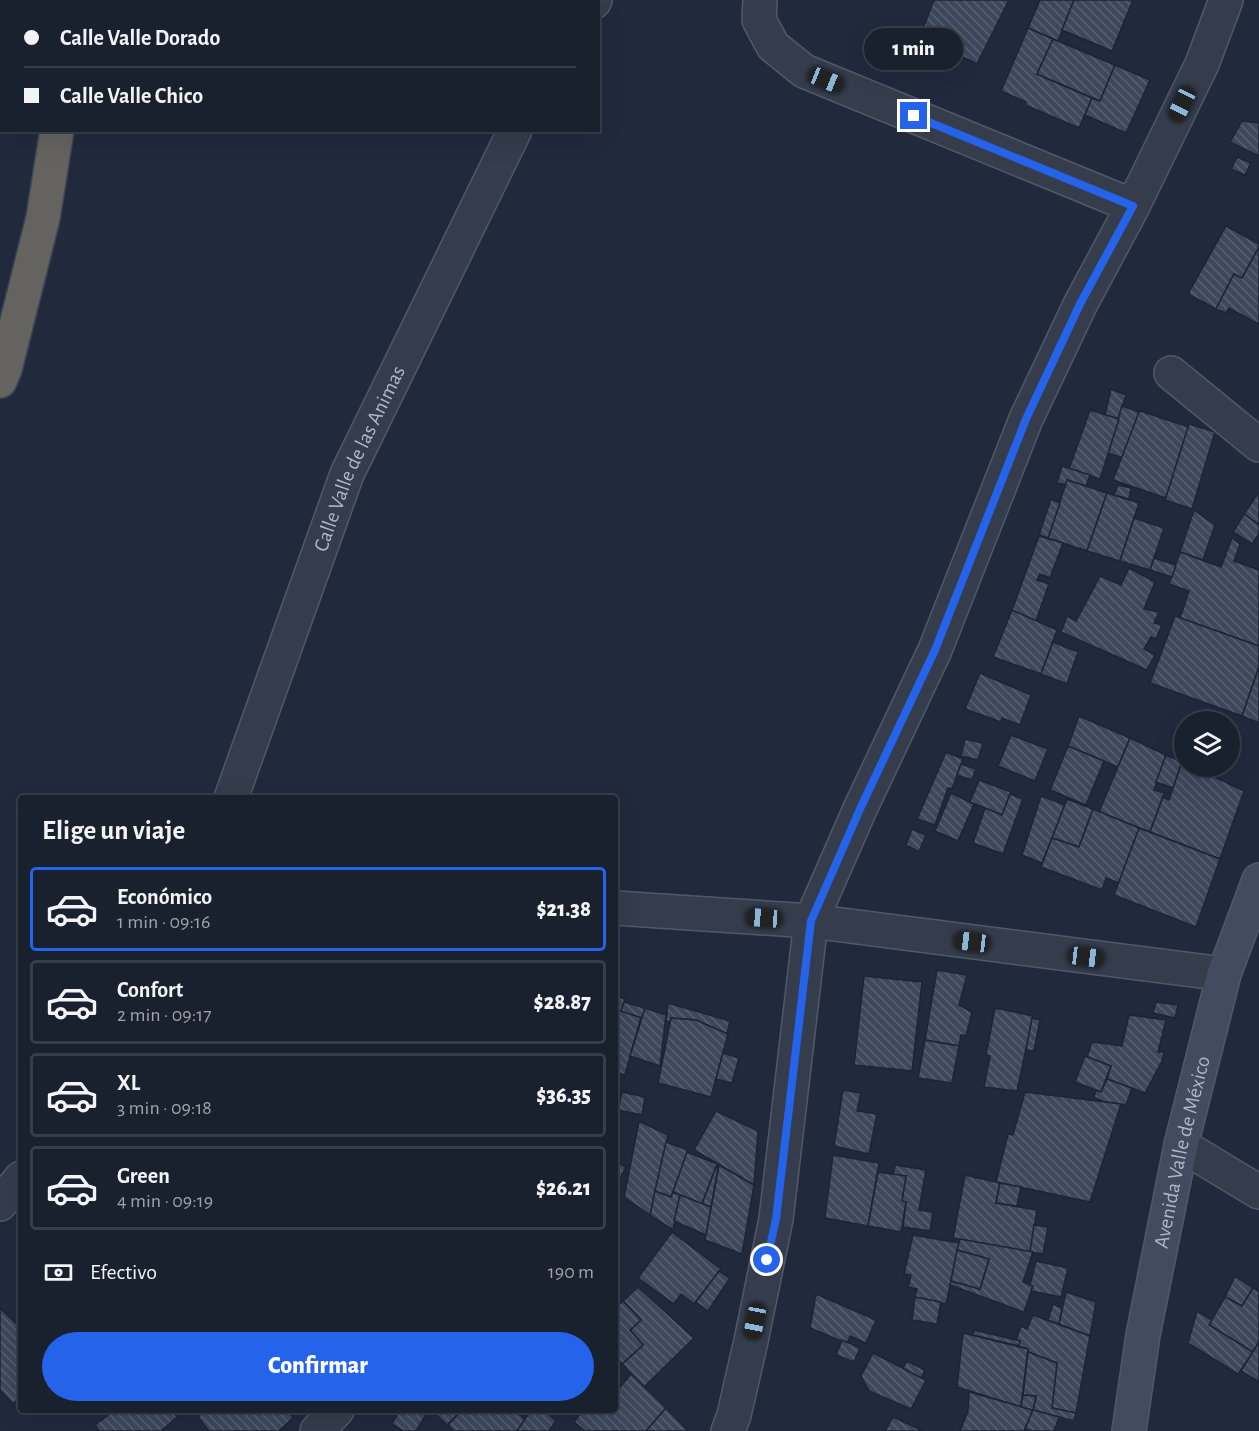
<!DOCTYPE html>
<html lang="es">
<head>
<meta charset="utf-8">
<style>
	body { margin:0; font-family:"Alegreya Sans",sans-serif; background:#262d3a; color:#f1f3f6; height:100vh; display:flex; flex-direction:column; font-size:22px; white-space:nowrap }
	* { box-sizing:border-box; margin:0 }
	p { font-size:20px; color:#9fa3aa }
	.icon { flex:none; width:33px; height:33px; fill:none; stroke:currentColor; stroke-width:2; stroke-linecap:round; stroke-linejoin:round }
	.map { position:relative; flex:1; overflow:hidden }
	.panel { position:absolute; left:18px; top:795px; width:600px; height:618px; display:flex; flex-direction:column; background:#19202e; border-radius:6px; box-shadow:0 6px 24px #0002,0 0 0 2px #373e4a }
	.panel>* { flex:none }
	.hud { position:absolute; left:0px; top:0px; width:600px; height:132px; box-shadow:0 6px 24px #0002,0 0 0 2px #373e4a; display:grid; align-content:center; height:132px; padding:0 24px; background:#19202e }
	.buttons { position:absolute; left:1174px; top:711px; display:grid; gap:12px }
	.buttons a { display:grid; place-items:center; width:66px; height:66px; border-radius:50%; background:#19202e; box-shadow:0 6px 24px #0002,0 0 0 2px #373e4a; font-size:30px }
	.end { position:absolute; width:27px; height:27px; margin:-14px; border:8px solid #2563eb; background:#fff; box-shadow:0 0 0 3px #fff }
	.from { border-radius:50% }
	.bubble { position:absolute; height:42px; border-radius:21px; background:#19202e; box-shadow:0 6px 24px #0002,0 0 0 2px #373e4a; font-size:20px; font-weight:800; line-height:42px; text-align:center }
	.car { position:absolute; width:18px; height:36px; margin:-18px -9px; border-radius:8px; box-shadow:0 0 4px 2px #0007; background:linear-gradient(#222 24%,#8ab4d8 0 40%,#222 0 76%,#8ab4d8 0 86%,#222 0) }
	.hud b { display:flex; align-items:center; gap:21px; height:57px; font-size:22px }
	.hud b+b { border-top:2px solid #373e4a }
	.hud i { width:15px; height:15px; background:#f1f3f6 }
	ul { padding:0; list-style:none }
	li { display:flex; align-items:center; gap:18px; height:84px; margin:0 12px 9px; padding:0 12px; border:3px solid #373e4a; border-radius:6px }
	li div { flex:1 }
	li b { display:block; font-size:22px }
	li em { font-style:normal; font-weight:800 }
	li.on { border-color:#2563eb }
	li>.icon { width:54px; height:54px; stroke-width:1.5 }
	h2 { padding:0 24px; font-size:27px; line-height:72px }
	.pay { display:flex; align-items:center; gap:15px; height:66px; padding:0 24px; font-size:22px }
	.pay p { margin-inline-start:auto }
	.cta { display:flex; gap:12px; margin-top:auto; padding:12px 24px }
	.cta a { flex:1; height:69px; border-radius:36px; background:#2563eb; color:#fff; font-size:24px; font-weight:800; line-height:69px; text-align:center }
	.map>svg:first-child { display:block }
	.building { fill:url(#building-back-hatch); stroke:#1d2434; stroke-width:1.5 }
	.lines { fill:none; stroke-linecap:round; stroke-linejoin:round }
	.minor-casing { stroke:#515868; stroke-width:36 }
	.secondary-casing { stroke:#515868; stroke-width:36 }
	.trunk-casing { stroke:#3e4555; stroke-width:36 }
	.minor { stroke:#353d4d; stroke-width:33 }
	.secondary { stroke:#434b61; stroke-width:33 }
	.trunk { stroke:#646360; stroke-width:33 }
	.route { stroke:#2563eb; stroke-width:8 }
	.labels { text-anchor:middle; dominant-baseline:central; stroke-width:4.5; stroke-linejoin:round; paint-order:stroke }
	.street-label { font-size:21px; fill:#b1b8c9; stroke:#1b2232 }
</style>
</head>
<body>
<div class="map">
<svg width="1259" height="1431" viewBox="0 0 1259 1431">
	<defs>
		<pattern id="building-back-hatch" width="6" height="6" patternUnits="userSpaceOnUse" patternTransform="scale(1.5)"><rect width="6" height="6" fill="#3d485d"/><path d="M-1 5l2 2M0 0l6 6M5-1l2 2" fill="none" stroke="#576073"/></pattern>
	</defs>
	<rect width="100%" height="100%" fill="#212a3d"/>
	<g class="building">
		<polygon points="934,0 1009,0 977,64 920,36"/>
		<polygon points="1040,0 1074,0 1058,41 1028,28"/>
		<polygon points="1074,0 1133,0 1112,51 1062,30"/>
		<polygon points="1028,28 1053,39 1037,74 1092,98 1079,128 1025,105 1026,102 1001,91"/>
		<polygon points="1053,39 1115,65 1100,101 1037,74"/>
		<polygon points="1115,65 1150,80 1126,133 1085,115 1092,98 1100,101"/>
		<polygon points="1242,121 1259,123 1259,156 1230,142"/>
		<polygon points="1237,157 1251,163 1245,175 1231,169"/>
		<polygon points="1226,226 1259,244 1259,247 1242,278 1234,274 1216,309 1188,294"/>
		<polygon points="1259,247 1259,324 1229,308 1226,313 1216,309 1234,274 1242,278"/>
		<polygon points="1111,389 1126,395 1118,419 1105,415"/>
		<polygon points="1122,406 1139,412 1123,458 1108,453"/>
		<polygon points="1090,410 1119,419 1100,479 1069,469"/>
		<polygon points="1137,410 1189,427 1166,498 1113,480 1139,412"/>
		<polygon points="1189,424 1215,432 1192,509 1165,500"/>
		<polygon points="1062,466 1090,475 1086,486 1067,480 1066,485 1057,483"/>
		<polygon points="1067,480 1107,493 1087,551 1048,538"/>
		<polygon points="1118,485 1131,488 1129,499 1114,495"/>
		<polygon points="1259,492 1259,525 1244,514"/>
		<polygon points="1107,493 1139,503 1120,561 1087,551"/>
		<polygon points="1051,499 1060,503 1048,538 1039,535"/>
		<polygon points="1194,510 1215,525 1203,560 1180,552"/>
		<polygon points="1244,514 1259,525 1259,534 1252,544 1233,532"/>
		<polygon points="1134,518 1164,528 1150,570 1120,561"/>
		<polygon points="1039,536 1063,543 1050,578 1040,574 1037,580 1049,584 1036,621 1012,610"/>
		<polygon points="1232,538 1240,544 1234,561 1259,570 1259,646 1180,618 1189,591 1169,584 1180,552 1221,567"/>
		<polygon points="1154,558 1176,565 1172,577 1150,570"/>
		<polygon points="1129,568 1155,582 1144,609 1159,612 1154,623 1162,625 1156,639 1151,637 1144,649 1155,655 1147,670 1061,632 1067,616 1076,621 1100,576 1121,585"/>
		<polygon points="1012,610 1057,630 1041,674 993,657"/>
		<polygon points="1175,616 1259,646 1259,667 1242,716 1150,683"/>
		<polygon points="1053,642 1078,652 1067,684 1041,674"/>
		<polygon points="1259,667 1259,723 1242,716"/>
		<polygon points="980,673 1031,695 1020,725 1002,718 1001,722 965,709"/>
		<polygon points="1079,716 1130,738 1118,767 1068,746"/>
		<polygon points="1011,735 1048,749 1035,781 998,766"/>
		<polygon points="1130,738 1166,755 1154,790 1164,793 1150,832 1099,812"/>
		<polygon points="965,739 983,743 978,760 961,756"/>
		<polygon points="1068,746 1104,761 1086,805 1050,790"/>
		<polygon points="946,752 963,759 952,789 948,788 935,825 917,819"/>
		<polygon points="1166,755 1182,762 1173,788 1156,782"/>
		<polygon points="1182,762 1185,763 1185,766 1192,766 1244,791 1220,859 1150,832 1163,797 1169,800"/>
		<polygon points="961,764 976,769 972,780 957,775"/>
		<polygon points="979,780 1011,792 1002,815 970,802"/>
		<polygon points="951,793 974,804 958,841 935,831"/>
		<polygon points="1010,794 1023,799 1003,854 973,843 985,808 1002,815"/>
		<polygon points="1041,796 1065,805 1042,863 1022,855"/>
		<polygon points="1067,799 1093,809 1079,847 1052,838"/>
		<polygon points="1093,809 1139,828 1119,883 1106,878 1102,890 1041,867 1052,838 1079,847"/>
		<polygon points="1139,828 1220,859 1196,927 1114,895"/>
		<polygon points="912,829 926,835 919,852 906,845"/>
		<polygon points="937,970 967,975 959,1005 972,1012 966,1036 961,1035 959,1046 925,1040"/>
		<polygon points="864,976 922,982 912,1071 854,1065"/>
		<polygon points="615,996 625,999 621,1011 641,1017 625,1075 615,1072"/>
		<polygon points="624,1002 645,1008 642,1018 621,1011"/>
		<polygon points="1156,1002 1178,1005 1175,1018 1153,1013"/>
		<polygon points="668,1003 730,1021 727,1034 696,1020 671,1018 670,1022 666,1021"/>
		<polygon points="645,1008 666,1015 660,1066 630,1056"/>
		<polygon points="995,1008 1033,1016 1017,1091 984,1087 990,1056 986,1055"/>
		<polygon points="1129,1015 1166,1020 1158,1052 1164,1052 1162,1061 1145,1093 1107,1079 1111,1066 1087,1057 1092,1042 1122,1046"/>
		<polygon points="671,1018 696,1020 728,1034 711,1097 658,1083"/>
		<polygon points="1032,1018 1040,1020 1034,1051 1026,1050"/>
		<polygon points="925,1040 959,1046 952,1083 918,1078"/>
		<polygon points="723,1053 739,1058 732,1083 716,1079"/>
		<polygon points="1085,1056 1111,1066 1101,1092 1075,1082"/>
		<polygon points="1107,1079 1132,1088 1126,1105 1104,1102 1094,1097 1096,1090 1101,1092"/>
		<polygon points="843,1090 861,1093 857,1111 877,1114 869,1154 834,1146"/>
		<polygon points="622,1092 645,1097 642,1115 618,1110"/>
		<polygon points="1025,1092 1121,1104 1090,1202 996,1182 1008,1134 1013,1135"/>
		<polygon points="716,1111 758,1131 754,1185 694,1150"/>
		<polygon points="639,1121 668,1135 650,1215 624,1197"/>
		<polygon points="666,1142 688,1150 671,1197 655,1191"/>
		<polygon points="687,1152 717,1164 702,1204 673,1192"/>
		<polygon points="833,1155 879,1163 868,1226 825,1218"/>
		<polygon points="615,1161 626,1167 619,1181 615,1179"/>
		<polygon points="719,1165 754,1185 742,1254 705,1240"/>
		<polygon points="895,1165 926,1170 919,1210 933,1212 930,1231 903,1227 906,1202 902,1201 906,1176 893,1175"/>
		<polygon points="716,1167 718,1168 711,1207 702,1204"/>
		<polygon points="878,1172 906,1176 902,1201 906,1202 901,1232 868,1226"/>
		<polygon points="965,1175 1000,1183 996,1203 1037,1210 1030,1252 953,1238"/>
		<polygon points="1000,1183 1021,1187 1017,1206 996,1203"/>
		<polygon points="655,1191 671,1197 673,1192 680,1195 673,1230 650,1215"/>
		<polygon points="680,1195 711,1207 706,1235 674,1221"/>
		<polygon points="1034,1225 1048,1227 1043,1254 1030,1252"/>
		<polygon points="672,1232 721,1269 694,1304 681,1294 674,1304 638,1278"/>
		<polygon points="913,1235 959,1243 946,1304 915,1297 917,1289 908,1287 911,1275 904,1274"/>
		<polygon points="960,1239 1033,1252 1023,1282 1033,1286 1024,1312 950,1285 951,1281 980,1289 989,1259 957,1250"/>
		<polygon points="957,1250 989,1259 980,1289 951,1281"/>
		<polygon points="1036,1261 1068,1268 1061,1297 1031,1291 1033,1286 1030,1285"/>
		<polygon points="719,1271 730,1278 708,1311 696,1302"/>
		<polygon points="1235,1276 1253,1288 1242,1306 1225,1297"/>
		<polygon points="638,1287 694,1338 644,1387 622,1364 643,1345 630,1330 641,1320 623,1301"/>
		<polygon points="1253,1288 1259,1292 1259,1342 1253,1352 1209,1325 1225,1297 1242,1306"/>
		<polygon points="1066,1292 1096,1302 1090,1336 1059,1324"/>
		<polygon points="816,1294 876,1320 866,1343 850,1336 848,1342 841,1341 810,1328"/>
		<polygon points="915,1297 941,1302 937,1324 912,1320"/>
		<polygon points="623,1301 641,1320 630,1330 643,1345 622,1364 615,1357 615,1308"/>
		<polygon points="1053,1304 1062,1308 1059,1324 1048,1320"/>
		<polygon points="0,1308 21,1328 21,1396 13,1404 0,1390"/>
		<polygon points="1197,1311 1212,1320 1209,1325 1253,1352 1238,1374 1188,1343"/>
		<polygon points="1033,1315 1090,1336 1076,1413 1052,1408 1057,1363 1028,1352 1028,1349 1019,1346 1020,1341 1016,1340 1021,1326 1027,1329"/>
		<polygon points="974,1330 1020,1341 1019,1346 973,1335"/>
		<polygon points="963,1333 1028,1349 1021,1407 957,1387"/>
		<polygon points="842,1340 860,1348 854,1362 836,1355"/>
		<polygon points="1259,1342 1259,1382 1241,1371"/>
		<polygon points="1028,1352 1057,1363 1052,1408 1076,1413 1074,1421 1033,1410 1036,1396 1023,1395"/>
		<polygon points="873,1353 926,1380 911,1409 869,1391 861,1376"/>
		<polygon points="907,1361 925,1370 921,1378 903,1368"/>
		<polygon points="631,1374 666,1408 646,1431 585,1431 574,1422 580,1414 575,1410 615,1410 615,1393"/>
		<polygon points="969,1392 1033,1410 1024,1431 960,1431 968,1411"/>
		<polygon points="1023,1395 1036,1396 1033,1410 1021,1407"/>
		<polygon points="666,1408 688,1431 646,1431"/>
		<polygon points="104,1410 171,1410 177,1417 161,1431 99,1431 95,1425 108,1415"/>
		<polygon points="207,1410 287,1410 293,1418 279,1431 209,1431 198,1417"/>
		<polygon points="400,1410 429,1410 416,1431 403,1431 392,1424"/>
		<polygon points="431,1410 462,1410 447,1425"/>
		<polygon points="462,1410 515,1410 525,1420 517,1431 454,1431 448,1425"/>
		<polygon points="531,1410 544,1410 556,1421 549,1431 517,1431"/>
		<polygon points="1033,1410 1059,1417 1054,1431 1032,1431 1025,1429"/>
		<polygon points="893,1417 923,1431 885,1431"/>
	</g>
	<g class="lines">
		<defs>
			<g id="minor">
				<polyline points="760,0 759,20 773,46 804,71 1133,206"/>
				<polyline points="594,2 595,0"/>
				<polyline points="1171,373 1259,445"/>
				<path id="s1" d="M231,798L347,474L515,130"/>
				<polyline points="615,908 811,921 1224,974"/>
				<polyline points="1181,1145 1259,1192"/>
				<polyline points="0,1204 21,1178"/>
				<polyline points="317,1431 337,1410"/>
				<polyline points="728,1431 734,1415 751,1341 776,1219 811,921 860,809 935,650 1026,419 1080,305 1133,206 1202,64 1226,0"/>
			</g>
			<g id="secondary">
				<path id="s2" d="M1129,1431L1143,1335L1181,1145L1224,974L1259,880"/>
			</g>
			<g id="trunk">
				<polyline points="65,2 65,0"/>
				<polyline points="0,381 5,369 43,218 57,130"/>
			</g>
		</defs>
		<use href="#minor" class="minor-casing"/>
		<use href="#secondary" class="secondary-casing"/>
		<use href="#trunk" class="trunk-casing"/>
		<use href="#minor" class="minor"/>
		<use href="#secondary" class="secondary"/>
		<use href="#trunk" class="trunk"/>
	</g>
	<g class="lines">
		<polyline class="route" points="767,1260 776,1219 811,921 860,809 935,650 1026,419 1080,304 1133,206 914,116"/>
	</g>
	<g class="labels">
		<g class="street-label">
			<text stroke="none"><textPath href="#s1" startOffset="363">Calle Valle de las Animas</textPath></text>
			<text stroke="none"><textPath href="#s2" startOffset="284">Avenida Valle de México</textPath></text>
		</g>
	</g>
</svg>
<div class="buttons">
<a><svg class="icon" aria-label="layers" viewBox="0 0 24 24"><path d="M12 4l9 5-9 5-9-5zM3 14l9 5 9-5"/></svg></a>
</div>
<i class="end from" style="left:767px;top:1260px"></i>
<i class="end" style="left:914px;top:116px"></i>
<div class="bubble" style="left:864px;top:28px;width:99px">1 min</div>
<i class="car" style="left:826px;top:80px;rotate:112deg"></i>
<i class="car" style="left:1182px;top:104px;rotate:206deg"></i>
<i class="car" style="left:764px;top:918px;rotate:274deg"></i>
<i class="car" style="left:972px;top:942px;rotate:277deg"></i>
<i class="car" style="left:1086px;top:957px;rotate:97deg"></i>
<i class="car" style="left:755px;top:1321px;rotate:191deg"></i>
<div class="hud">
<b><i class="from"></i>Calle Valle Dorado</b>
<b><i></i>Calle Valle Chico</b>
</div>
<section class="panel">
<h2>Elige un viaje</h2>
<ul>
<li class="on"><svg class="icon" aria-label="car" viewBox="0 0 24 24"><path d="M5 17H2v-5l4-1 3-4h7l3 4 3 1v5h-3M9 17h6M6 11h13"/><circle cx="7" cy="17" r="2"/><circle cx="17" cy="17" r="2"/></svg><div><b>Económico</b><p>1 min · 09:16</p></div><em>$21.38</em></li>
<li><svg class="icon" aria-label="car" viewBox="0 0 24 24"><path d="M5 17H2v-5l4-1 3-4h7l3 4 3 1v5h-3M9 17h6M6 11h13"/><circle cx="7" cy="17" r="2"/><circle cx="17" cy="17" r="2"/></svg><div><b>Confort</b><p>2 min · 09:17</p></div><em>$28.87</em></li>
<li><svg class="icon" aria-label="car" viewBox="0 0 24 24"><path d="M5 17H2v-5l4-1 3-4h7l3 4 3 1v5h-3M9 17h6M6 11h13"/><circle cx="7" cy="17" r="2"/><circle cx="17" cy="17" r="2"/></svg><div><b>XL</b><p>3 min · 09:18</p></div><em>$36.35</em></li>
<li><svg class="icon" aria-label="car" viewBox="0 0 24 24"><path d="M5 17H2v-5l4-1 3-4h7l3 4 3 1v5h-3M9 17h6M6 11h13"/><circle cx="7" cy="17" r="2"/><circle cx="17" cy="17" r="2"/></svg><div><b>Green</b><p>4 min · 09:19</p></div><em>$26.21</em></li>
</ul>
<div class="pay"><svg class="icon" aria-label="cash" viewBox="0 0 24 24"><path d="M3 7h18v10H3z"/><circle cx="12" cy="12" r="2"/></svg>Efectivo<p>190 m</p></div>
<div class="cta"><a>Confirmar</a></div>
</section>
</div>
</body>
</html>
